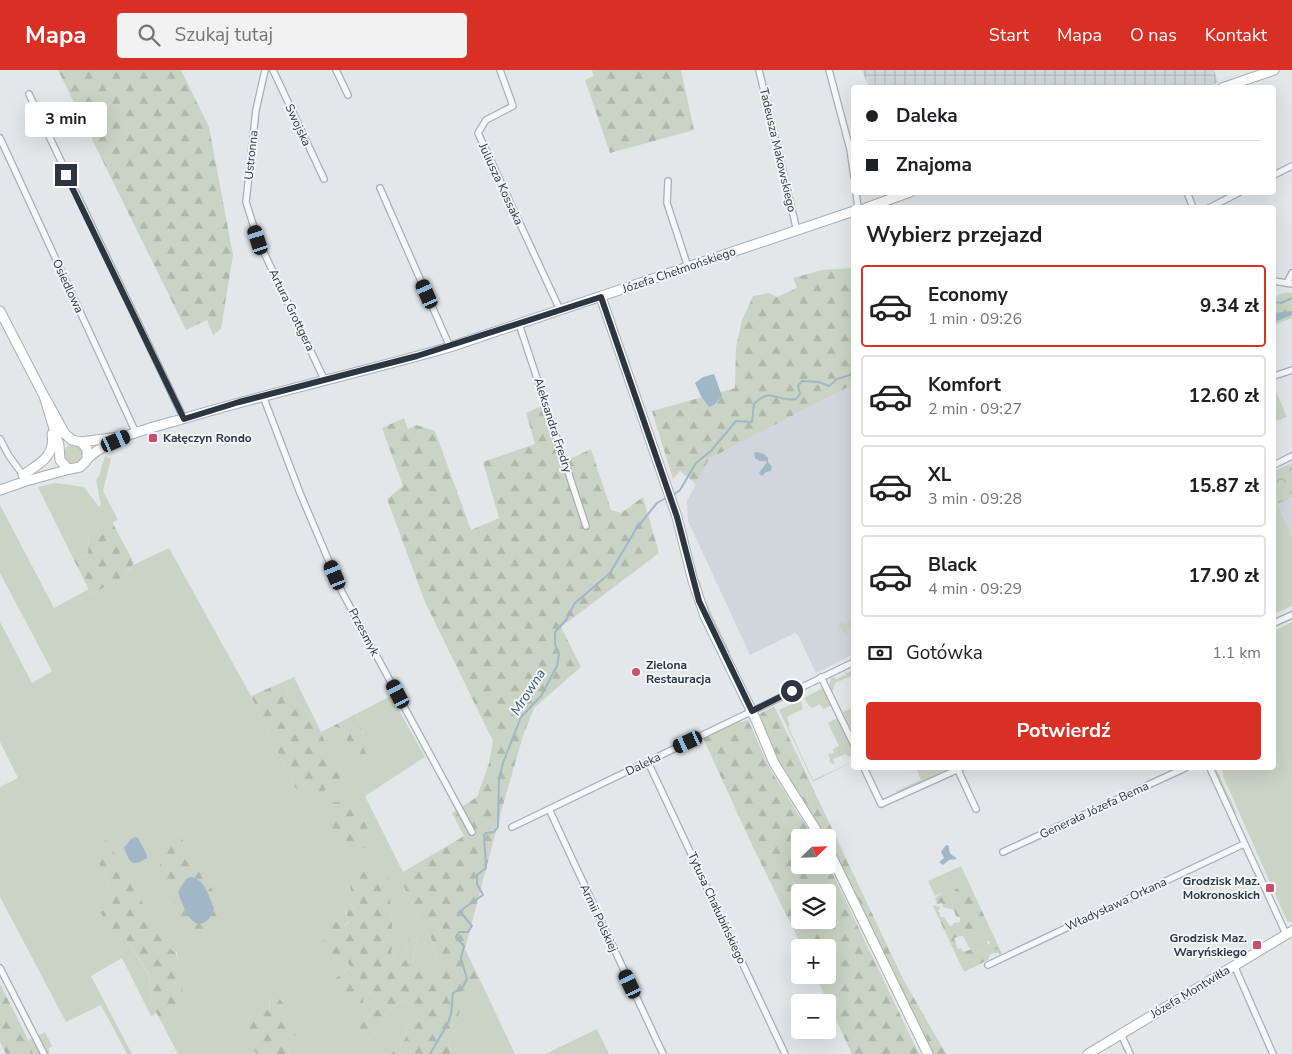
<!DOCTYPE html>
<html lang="pl">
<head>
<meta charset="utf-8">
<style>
	body { margin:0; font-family:"Nunito Sans",sans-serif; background:#f2f2f2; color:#202124; height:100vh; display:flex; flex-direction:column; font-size:19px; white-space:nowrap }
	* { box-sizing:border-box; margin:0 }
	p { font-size:16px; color:#757577 }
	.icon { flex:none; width:28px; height:28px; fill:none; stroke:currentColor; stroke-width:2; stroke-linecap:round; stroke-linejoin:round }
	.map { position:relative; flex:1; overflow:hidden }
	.side { position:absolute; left:851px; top:135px; width:425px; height:565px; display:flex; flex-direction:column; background:#fff; border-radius:5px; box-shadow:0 5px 20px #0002 }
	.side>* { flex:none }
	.hud { position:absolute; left:851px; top:15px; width:425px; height:110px; border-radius:5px; box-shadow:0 5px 20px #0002; display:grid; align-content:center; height:110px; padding:0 15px; background:#fff }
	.needle { width:32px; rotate:67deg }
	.tools { position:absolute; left:791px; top:759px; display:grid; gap:10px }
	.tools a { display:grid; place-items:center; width:45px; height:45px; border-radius:5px; background:#fff; box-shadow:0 5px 20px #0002; font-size:25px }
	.end { position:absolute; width:22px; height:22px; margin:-11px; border:6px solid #2b3642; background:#fff; box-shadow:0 0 0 2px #fff }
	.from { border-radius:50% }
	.bubble { position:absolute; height:35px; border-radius:5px; background:#fff; box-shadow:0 5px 20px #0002; font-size:16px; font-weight:700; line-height:35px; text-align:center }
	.car { position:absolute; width:15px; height:30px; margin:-15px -8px; border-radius:6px; box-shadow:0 0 4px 1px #0007; background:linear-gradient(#222 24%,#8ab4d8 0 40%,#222 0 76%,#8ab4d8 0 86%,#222 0) }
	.hud b { display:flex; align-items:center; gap:18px; height:48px; font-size:19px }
	.hud b+b { border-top:1px solid #e0e0e0 }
	.hud i { width:12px; height:12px; background:#202124 }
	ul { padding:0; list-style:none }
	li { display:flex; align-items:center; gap:15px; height:82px; margin:0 10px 8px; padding:0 5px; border:2px solid #e0e0e0; border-radius:5px }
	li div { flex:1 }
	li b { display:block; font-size:19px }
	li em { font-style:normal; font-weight:700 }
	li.selected { border-color:#d93025 }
	li>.icon { width:45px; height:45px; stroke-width:1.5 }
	h2 { padding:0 15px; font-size:22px; line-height:60px }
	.pay { display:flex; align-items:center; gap:12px; height:55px; padding:0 15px; font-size:19px }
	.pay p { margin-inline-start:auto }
	.cta { display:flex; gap:10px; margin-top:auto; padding:10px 15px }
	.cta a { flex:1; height:58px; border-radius:5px; background:#d93025; color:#fff; font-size:20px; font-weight:700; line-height:58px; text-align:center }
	header { display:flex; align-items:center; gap:30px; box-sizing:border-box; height:70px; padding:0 25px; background:#d93025; color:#fff }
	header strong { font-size:24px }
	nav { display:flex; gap:28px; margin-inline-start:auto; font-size:18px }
	.search { width:350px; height:45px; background:#f2f2f2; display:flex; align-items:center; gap:12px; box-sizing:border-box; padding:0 18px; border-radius:5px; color:#757577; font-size:19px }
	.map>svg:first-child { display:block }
	.built { fill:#d1d6dc }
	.industrial { fill:url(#industrial-grid) }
	.grass { fill:#cad4c4 }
	.forest { fill:url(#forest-firs); fill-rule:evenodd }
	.park { fill:url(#park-crowns) }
	.water { fill:#a0b7c8 }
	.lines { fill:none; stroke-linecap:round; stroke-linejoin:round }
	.stream { stroke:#a0b7c8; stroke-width:2 }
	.street-casing { stroke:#a8aeb4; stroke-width:8 }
	.secondary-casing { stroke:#a8aeb4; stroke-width:11 }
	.street { stroke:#f5f7f9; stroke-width:5.5 }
	.secondary { stroke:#fff; stroke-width:9 }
	.route { stroke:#2b3642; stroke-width:6 }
	.poi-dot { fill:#c84f6d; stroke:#f3f5f8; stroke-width:2 }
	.labels { text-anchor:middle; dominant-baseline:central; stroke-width:4; stroke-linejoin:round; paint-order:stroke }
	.street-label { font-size:12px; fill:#2b3642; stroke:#f3f5f8 }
	.poi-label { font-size:12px; font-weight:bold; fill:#2b3642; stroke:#f3f5f8; text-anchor:start }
	.water-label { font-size:14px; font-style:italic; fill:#375874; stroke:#f3f5f8 }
</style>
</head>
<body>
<header>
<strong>Mapa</strong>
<div class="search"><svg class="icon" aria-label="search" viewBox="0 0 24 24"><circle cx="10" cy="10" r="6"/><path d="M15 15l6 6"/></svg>Szukaj tutaj</div>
<nav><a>Start</a><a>Mapa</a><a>O nas</a><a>Kontakt</a></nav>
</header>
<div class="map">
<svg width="1292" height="984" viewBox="0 0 1292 984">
	<defs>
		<pattern id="industrial-grid" width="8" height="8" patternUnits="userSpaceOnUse" patternTransform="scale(1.25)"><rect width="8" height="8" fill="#d1d6dc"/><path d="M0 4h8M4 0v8" fill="none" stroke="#b4b8be"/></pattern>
		<pattern id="forest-firs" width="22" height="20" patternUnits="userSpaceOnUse" patternTransform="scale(1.25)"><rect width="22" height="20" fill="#cad4c4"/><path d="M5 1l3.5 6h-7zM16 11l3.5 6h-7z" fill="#aeb7aa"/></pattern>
		<pattern id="park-crowns" width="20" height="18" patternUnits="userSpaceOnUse" patternTransform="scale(1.25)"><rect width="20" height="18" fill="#cad4c4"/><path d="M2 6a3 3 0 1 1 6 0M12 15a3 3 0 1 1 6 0" fill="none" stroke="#aeb7aa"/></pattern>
	</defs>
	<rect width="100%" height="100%" fill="#e3e7ea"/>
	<g class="built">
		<polygon points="854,314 854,584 816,603 798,565 795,563 750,585 688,451 687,431 709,389"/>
		<polygon points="1292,428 1292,466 1278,434"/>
	</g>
	<polygon class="industrial" points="862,0 1214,0 1218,13 1203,18 869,18"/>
	<g class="grass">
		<polygon points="1274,317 1287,347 1274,352"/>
		<circle cx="74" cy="384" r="10"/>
		<polygon points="105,386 111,389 103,421 118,450 89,465 88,484 74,490 38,417 56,413 84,417 99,437 101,435 96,410 99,406"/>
		<polygon points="1274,426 1292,466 1292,536 1274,544"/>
		<path d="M0,435L54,538L89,519L91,524L124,507L133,495L169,478L251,626L295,718L321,663L309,645L286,623L294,607L321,662L333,656L343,659L348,675L366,685L363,677V664L356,644L391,626L425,687L365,726L403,802V815L423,858L431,868L439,894L430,902H417L412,894L418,865L410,863L404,892L397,895L391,881L382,872L387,866L393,862L390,837V815L382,802L383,806H379L377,801L369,803L357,802L361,845L357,846L354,838L348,833L345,841L349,851L332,870L319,871V885L328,888L331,895H343L344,882L350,897L343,902L341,921V937L336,942L357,933L364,923H369L383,935V939L372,940C370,948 368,951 360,955L368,973L393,936L405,930L413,937L414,950L407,956L406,968L391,984H288L291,978V968L297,964L270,927L269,941L262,945L247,941L252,963L258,970L254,979L256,984H178L164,957L183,943L177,883L167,876L93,775L100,796L113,825L110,836L124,866L149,905L152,934L157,943L151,946L122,888L91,906L132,984H127L101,935L66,952L0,827V717L18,708L0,672V552L32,613L52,601L0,503Z"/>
		<polygon points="699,509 704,528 730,582 728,583 726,582 707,542 697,511"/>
		<polygon points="841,550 845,554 854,550 854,556 847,559 848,564 843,562 839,555"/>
		<polygon points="1292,552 1292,852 1291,852 1287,851 1223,706 1222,698 1274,698 1274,561"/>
		<path d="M854,597V605L835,613L833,621C829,618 829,613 831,608L834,607L836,609L846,605L845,601L847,603L853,600L852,598Z"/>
		<polygon points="823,618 831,636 823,639 820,634 812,638 810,636 809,636 804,628"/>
		<polygon points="801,630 803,639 787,647 790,655 788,656 813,710 854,691 813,712 779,640"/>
		<polygon points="854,637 854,665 843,642"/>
		<polygon points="837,648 853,682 852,685 848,687 846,684 833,689 835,694 832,694 829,691 830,689 828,684 834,683 833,679 839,676 828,653"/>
		<polygon points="916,698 950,698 897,723 896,721 921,710"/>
		<polygon points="1213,698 1216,698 1237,744 1233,743"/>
		<polygon points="961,796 968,811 962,814 962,818 946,826 941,823 935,826 928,811"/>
		<polygon points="983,861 986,865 987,873 994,880 997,879 998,883 995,883 990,885 990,884 983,880 973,881 969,877 963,866 967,863"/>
		<polygon points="480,910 515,984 450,984 448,971 444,967 457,950 467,917"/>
		<polygon points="597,959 609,984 545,984"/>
		<polygon points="45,962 52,976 48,979 50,984 32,984 32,977 29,970"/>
	</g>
	<g class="forest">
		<polygon points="58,0 181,0 209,57 233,185 221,259 213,265 207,250 186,260"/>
		<polygon points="592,0 681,0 694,60 610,83 585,10 594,6"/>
		<polygon points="854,198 854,314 709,389 696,414 680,401 673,409 652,341 735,318 736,277 742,250 753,226 769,223 777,227 797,218 793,208 822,200"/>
		<polygon points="1288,222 1292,223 1292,248 1274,255 1274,226"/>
		<path d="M541,336L562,393L591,379L611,440L621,443L643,427L659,483L561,557L581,597L534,638L523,666L501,742L465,879L480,910L467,917L457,950L444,967L448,970L450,984H391L406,968L407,956L414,950L411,944L413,937L405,930L393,936L368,973L361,975L354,959L360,955L357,948L362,946L367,951L370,947L372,940L383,939V935L376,934L374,928L370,923H364L363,933C352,933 347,937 342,946L335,943L341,937V921L335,909L350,897L344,883V895L331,896L328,888L319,886V871L331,870L329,856L334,851L344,857L349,852L343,831C351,833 354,838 357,845H361L359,836C350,829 350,813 349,802L377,801L379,806H383L381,802L387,803L390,815V837L393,863L387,866L382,872L394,873L391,881L397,895L404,892L410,862L418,865L412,893L417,901L430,902L439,894L431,868L423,858L403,815V802L464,766L452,743L477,727L489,693L493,671L425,532L387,429L403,416L382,358L404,348L408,359L416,355L435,361L471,460L499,448L483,392L535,374L526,343Z"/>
		<polygon points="112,452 134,493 124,507 91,524 74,490 88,484 89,465"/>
		<polygon points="294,607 286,623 309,645 321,663 340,708 319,725 295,718 251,626"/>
		<polygon points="774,636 903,909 946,984 931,984 846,805 828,772 828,768 825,767 777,690 760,651 762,650 760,645 761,643"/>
		<polygon points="356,644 363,664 363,677 367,685 357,690 348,675 343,659 333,656"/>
		<path d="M740,650L741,652L748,650L770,699L813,767L800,768V795H828V794L919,984H852L815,905H828V878L802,877L753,777L703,668ZM800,822H828V850H800Z"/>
		<polygon points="355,730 374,772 371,778 344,779 339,776 323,736 326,733"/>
		<path d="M176,769H182C191,782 225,836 222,849C219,859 208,865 199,869L192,867L184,855L160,797L159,779Z"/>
		<polygon points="107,770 167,876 176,883 182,909 183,943 164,957 152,934 149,904 124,866 110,865 101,842 110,836 113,825 100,796 92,775"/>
		<polygon points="968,811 1002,884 1000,885 997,879 994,880 989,876 990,872 986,870 986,865 983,861 981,861 977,865 967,863 963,866 959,866 958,867 954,868 958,879 961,878 963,882 972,879 973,881 977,879 982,881 984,878 990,884 988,890 964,902 933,836 936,835 937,837 940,836 939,840 937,840 940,843 940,847 944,847 950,856 953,855 953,853 960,852 960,848 956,846 954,840 943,837 942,833 937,834 935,828 942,823 946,826 948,823 955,822 955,819 961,818 962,814"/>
		<polygon points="0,914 32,977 32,984 6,984 0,972"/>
		<polygon points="272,921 274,926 277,926 283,933 297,964 291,968 291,978 288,984 256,984 254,979 258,970 242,952 247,940 262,945 265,939 269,941 270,934 268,922"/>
	</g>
	<polygon class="park" points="1292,393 1292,428 1278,434 1274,426 1274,401"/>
	<g class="water">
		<polygon points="1292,241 1292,245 1274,252 1274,243"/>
		<polygon points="714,304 722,326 714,335 709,337 701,326 695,313 703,307"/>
		<polygon points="757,382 764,384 768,388 768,392 772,397 771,401 766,402 762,406 759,403 767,392 766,391 760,391 755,388 754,383"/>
		<path d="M136,767L138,768L147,785V788C131,798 130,792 124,778L131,769Z"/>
		<path d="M946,775L949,776C949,787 952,783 957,789L949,790L943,795L939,792L944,788L941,782Z"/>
		<path d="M191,807C205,809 209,827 214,838C212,844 210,849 205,852C190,861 182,832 178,822L186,809Z"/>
	</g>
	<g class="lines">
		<g class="stream">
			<polyline points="1274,232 1281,233 1292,228"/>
			<path d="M673,425L680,420L696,393L711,381L736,351L752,352L754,334C770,316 778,333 796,329L800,324L798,316L802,311L819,312L829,316L837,309L850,305L854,301"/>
			<polyline points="430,984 448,953 451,944 453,923 456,921 461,920 467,909 461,888 464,876 456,867 459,862 468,862 472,856 462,844 462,841 464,838 483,825 477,814 477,805 486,798 484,765 486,763 494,762 498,757 499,709 503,693 521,647 541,626 557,596 559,584 555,574 555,562 566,550 575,533 610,503 636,459 657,433 666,428"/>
		</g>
		<defs>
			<g id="street">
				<polyline points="265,0 256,40 246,132 258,170 325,311"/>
				<polyline points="273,0 324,109"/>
				<polyline points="336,0 348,25"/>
				<polyline points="500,0 513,36 486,50 478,63 560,240"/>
				<polyline points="759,0 797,161"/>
				<polyline points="829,0 850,79 854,107"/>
				<polyline points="29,24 184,349"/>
				<polyline points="0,68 136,363"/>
				<polyline points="1274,105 1292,96"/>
				<polyline points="668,111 667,133 688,197"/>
				<polyline points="380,118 450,277"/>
				<polyline points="856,122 858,138"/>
				<polyline points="1187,122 1193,138"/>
				<polyline points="1209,138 1240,122"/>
				<polyline points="1274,211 1292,214"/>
				<polyline points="1287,213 1292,203"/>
				<polyline points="519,254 586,456"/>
				<polyline points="1274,306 1292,300"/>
				<polyline points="263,326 300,423 342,522 472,762"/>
				<polyline points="0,369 9,386 23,405"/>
				<polyline points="1274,395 1292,386"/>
				<polyline points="1274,553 1292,545"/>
				<polyline points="821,607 854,675"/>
				<polyline points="648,692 785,984"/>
				<polyline points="864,698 881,734 961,698"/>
				<polyline points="957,698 976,739"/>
				<polyline points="1210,698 1286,864"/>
				<polyline points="549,739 663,984"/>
				<polyline points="512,757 854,592"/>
				<polyline points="1003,782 1185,698"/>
				<polyline points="988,895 1244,774"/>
				<polyline points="1234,895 1273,984"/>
				<polyline points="0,898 44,984"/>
				<polyline points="1121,964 1130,984"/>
			</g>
			<g id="secondary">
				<polyline points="1222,18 1274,0"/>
				<polyline points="866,138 910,122"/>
				<polyline points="601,227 677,447 693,511 705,546 756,650 774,693 821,768"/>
				<polyline points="0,241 44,326 65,364 72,370 81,372 87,379 87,390 80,397 70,399 66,397 60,390 59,375 44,326"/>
				<polyline points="81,372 119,367"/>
				<path d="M88,388C112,366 155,357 186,348C273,322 363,302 450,277L854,141"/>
				<path d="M23,405C39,394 56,386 52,364"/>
				<polyline points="0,420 26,411 70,399"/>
				<polyline points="828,779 928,984"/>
				<polyline points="1088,984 1292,861"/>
			</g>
		</defs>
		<use href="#street" class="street-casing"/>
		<use href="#secondary" class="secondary-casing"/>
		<use href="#street" class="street"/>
		<use href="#secondary" class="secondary"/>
	</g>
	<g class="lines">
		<polyline class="route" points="66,105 184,349 239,332 417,286 601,227 677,447 699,531 752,641 792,621"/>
	</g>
	<g class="poi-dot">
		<rect x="148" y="363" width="10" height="10" rx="2.5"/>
		<circle cx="636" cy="602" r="5"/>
		<rect x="1265" y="813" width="10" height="10" rx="2.5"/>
		<rect x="1252" y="870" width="10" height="10" rx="2.5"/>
	</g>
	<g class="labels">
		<g class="street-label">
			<text transform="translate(298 55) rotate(65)">Swojska</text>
			<text transform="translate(778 80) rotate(77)">Tadeusza Makowskiego</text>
			<text transform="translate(251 85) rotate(-84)">Ustronna</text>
			<text transform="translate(501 114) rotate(65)">Juliusza Kossaka</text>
			<text transform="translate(679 200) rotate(-19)">Józefa Chełmońskiego</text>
			<text transform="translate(68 216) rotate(65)">Osiedlowa</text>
			<text transform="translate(292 240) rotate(64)">Artura Grottgera</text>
			<text transform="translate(553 355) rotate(72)">Aleksandra Fredry</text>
			<text transform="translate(364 562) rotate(62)">Przesmyk</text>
			<text transform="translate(643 694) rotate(-26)">Daleka</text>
			<text transform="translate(1094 740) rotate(-25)">Generała Józefa Bema</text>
			<text transform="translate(1116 834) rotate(-25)">Władysława Orkana</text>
			<text transform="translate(717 838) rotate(65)">Tytusa Chałubińskiego</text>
			<text transform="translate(599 848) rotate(65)">Armii Polskiej</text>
			<text transform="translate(1190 922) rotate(-31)">Józefa Montwiłła</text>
		</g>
		<g class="poi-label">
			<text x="163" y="368">Kałęczyn Rondo</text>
			<text x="646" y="595">Zielona<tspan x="646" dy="14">Restauracja</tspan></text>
			<text x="1260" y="811" text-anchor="end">Grodzisk Maz.<tspan x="1260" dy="14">Mokronoskich</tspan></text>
			<text x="1247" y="868" text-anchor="end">Grodzisk Maz.<tspan x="1247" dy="14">Waryńskiego</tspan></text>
		</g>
		<g class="water-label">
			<text transform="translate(528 622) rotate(-57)">Mrowna</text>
		</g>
	</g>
</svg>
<div class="tools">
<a><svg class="needle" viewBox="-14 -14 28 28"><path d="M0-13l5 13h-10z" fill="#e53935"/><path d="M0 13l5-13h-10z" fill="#757577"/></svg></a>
<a><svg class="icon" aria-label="layers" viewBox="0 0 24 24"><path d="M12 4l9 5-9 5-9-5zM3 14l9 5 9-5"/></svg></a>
<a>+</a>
<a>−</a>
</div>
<i class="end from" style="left:792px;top:621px"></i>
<i class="end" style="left:66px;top:105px"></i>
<div class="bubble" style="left:25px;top:32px;width:82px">3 min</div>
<i class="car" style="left:258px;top:170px;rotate:342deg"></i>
<i class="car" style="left:427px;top:224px;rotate:336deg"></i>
<i class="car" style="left:116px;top:371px;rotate:66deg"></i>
<i class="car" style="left:335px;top:505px;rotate:337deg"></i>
<i class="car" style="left:398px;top:624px;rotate:332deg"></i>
<i class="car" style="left:688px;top:672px;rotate:245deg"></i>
<i class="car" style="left:630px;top:914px;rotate:335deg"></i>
<div class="hud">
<b><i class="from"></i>Daleka</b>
<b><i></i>Znajoma</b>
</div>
<section class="side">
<h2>Wybierz przejazd</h2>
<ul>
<li class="selected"><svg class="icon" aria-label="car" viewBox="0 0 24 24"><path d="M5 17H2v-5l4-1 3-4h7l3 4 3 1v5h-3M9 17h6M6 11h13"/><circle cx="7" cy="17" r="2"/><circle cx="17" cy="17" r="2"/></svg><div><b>Economy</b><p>1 min · 09:26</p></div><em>9.34 zł</em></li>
<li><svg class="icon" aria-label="car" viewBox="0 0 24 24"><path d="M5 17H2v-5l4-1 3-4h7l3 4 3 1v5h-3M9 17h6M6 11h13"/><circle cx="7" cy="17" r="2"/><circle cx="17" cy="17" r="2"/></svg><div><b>Komfort</b><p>2 min · 09:27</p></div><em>12.60 zł</em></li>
<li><svg class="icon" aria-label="car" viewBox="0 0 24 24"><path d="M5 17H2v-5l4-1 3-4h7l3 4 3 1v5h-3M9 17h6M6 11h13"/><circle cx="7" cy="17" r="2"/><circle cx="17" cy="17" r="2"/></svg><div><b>XL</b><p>3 min · 09:28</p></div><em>15.87 zł</em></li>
<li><svg class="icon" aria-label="car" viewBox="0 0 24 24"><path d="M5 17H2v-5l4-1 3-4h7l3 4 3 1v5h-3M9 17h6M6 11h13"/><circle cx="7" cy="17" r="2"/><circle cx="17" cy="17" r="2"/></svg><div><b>Black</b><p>4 min · 09:29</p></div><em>17.90 zł</em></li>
</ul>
<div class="pay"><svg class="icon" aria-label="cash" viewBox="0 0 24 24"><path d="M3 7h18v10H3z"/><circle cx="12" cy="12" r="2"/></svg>Gotówka<p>1.1 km</p></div>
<div class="cta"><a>Potwierdź</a></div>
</section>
</div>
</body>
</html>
